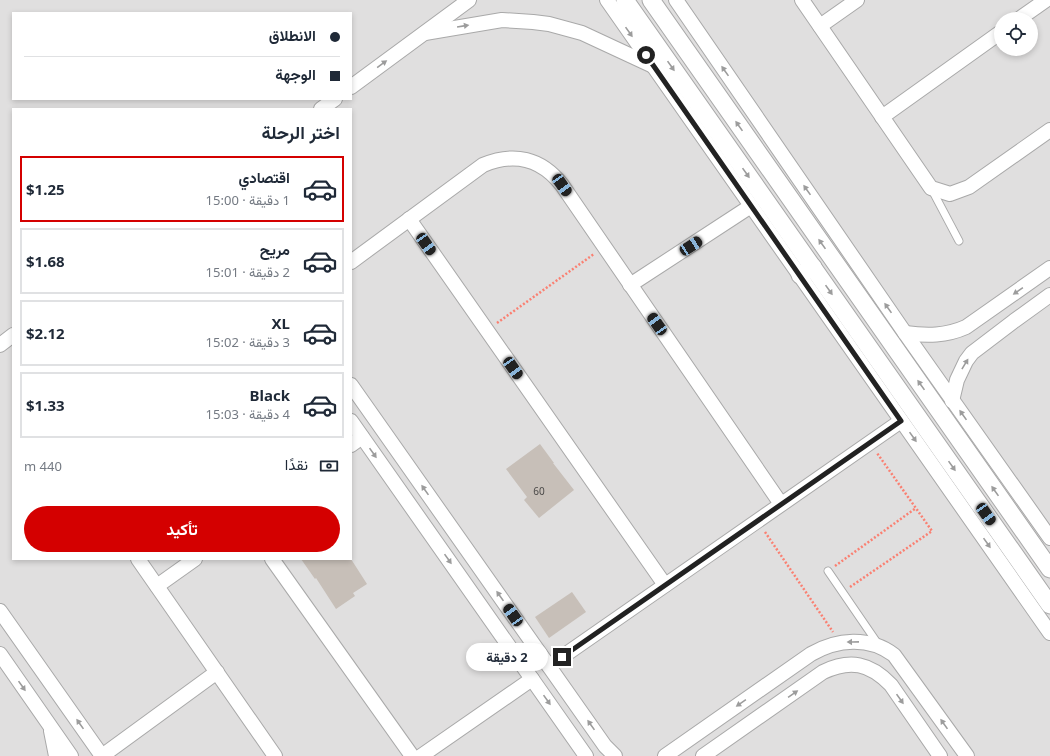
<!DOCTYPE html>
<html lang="ar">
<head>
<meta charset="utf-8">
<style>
	body { margin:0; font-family:"Noto Sans",Vazirmatn,sans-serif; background:#f6f6f7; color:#1f2937; direction:rtl; height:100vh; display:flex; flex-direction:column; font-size:15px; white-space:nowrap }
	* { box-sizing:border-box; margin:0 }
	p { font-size:13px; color:#747a83 }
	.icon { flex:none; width:22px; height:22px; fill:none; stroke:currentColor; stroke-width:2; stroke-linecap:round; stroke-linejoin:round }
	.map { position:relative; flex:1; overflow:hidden; direction:ltr }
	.details { position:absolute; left:12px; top:108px; width:340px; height:452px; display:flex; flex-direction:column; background:#fff; border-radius:0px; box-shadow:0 2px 6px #0003; direction:rtl }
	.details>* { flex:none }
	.guide { position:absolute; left:12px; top:12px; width:340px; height:88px; border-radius:0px; box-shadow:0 2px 6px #0003; direction:rtl; display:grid; align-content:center; height:88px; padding:0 12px; background:#fff }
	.controls { position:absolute; left:994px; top:12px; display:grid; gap:8px }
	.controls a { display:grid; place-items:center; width:44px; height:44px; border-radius:50%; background:#fff; box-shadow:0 2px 6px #0003; font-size:20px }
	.end { position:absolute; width:18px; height:18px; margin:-9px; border:5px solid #222; background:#fff; box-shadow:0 0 0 2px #fff }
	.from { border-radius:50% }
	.bubble { position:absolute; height:28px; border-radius:14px; background:#fff; box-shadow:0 2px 6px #0003; font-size:13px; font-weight:700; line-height:28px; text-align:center; direction:rtl }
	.car { position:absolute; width:12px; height:24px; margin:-12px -6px; border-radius:5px; box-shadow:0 0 3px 1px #0007; background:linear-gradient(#222 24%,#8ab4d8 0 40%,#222 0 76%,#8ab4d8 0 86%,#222 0) }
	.guide b { display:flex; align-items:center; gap:14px; height:38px; font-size:15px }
	.guide b+b { border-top:1px solid #e0e1e3 }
	.guide i { width:10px; height:10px; background:#1f2937 }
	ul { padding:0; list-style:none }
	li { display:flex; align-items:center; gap:12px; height:66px; margin:0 8px 6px; padding:0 4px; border:2px solid #e0e1e3; border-radius:0px }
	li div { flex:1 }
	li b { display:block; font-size:15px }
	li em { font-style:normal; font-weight:700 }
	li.current { border-color:#d40000 }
	li>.icon { width:36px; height:36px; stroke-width:1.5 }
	h2 { padding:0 12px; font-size:18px; line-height:48px }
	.pay { display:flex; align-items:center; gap:10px; height:44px; padding:0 12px; font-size:15px }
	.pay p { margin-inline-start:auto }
	.button { display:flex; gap:8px; margin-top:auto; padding:8px 12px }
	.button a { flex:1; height:46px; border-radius:24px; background:#d40000; color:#fff; font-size:16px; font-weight:700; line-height:46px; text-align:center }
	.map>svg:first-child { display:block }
	.residential { fill:#e0dfdf; fill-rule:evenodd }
	.building { fill:#c7bfb8 }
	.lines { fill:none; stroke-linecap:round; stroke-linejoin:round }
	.service-casing { stroke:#a9a9a9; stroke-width:9 }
	.minor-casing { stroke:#a9a9a9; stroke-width:16 }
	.tertiary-casing { stroke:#a9a9a9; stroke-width:19 }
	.path { stroke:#fa8072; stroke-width:2.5; stroke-dasharray:2 2; stroke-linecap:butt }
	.service { stroke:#fff; stroke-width:7 }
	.minor { stroke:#fff; stroke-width:14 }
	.tertiary { stroke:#fff; stroke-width:17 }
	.oneway { fill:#9c9c9c }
	.route { stroke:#222; stroke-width:5 }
	.labels { text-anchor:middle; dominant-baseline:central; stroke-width:4; stroke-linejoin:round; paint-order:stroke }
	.number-label { font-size:10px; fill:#4b4948 }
</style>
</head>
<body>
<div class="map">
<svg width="1050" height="756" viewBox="0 0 1050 756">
	<rect width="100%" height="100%" fill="#f2efe9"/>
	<path class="residential" d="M0,0H1050V756H0ZM13,13H351V99H13ZM1001,19H1031V49H1001ZM13,109H351V559H13Z"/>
	<g class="building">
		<polygon points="540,444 554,463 553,463 574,490 539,518 524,500 527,497 506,469"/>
		<polygon points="301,559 351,559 367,584 353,593 355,596 336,609 316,578 315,579"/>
		<polygon points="572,592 586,612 549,638 535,617"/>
	</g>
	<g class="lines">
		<defs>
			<g id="service">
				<polyline points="931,188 959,241"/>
				<polyline points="828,571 878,644"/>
			</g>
			<g id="minor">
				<polyline points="607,0 1050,633"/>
				<polyline points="676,0 905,333 1050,538"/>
				<polyline points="802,0 931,188 950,194 969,187 1050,130"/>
				<polyline points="1019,19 1046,0"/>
				<polyline points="820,26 857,0"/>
				<polyline points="425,33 502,20 533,22 549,24 582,33 653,66"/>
				<polyline points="351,87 469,0"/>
				<polyline points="321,109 335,99"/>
				<polyline points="882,117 1001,32"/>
				<polyline points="409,219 665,585"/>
				<path d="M351,262L483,165C514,152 541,158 562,185L781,504"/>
				<polyline points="630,285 751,206"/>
				<path d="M905,333C927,336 946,336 966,327L1050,268"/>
				<polyline points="0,345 13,335"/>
				<polyline points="351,385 605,746 615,756"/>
				<polyline points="952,401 957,380 966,361 972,353 1014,321 1050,295"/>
				<polyline points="351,421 586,756"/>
				<polyline points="351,445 362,437"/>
				<polyline points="138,559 275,756"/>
				<polyline points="272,559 412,756"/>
				<polyline points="157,586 195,559"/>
				<polyline points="0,611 102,756"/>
				<polyline points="0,654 71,756"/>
				<polyline points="549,666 901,421"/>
				<polyline points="51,731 56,756"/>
				<polyline points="102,756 217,672"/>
				<polyline points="421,756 532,679"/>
				<path d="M665,756L811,654C837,639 869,636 894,655L967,756"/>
				<path d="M703,756L823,672C850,659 870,663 891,685L940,756"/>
			</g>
			<g id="tertiary">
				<polyline points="625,0 1050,605"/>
				<polyline points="651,0 1050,569"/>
				<polyline points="800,275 813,267"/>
			</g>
		</defs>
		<use href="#service" class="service-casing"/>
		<use href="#minor" class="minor-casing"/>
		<use href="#tertiary" class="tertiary-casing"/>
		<g class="path">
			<polyline points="497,323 594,254"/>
			<polyline points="765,532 833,632"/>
			<polyline points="835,566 916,508"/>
			<polyline points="850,587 932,531 877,453"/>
		</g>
		<use href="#service" class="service"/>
		<use href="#minor" class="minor"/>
		<use href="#tertiary" class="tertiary"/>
	</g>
	<defs><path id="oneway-solid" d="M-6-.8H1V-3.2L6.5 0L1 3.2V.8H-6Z"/></defs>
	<g class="oneway">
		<use href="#oneway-solid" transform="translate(463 26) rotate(-9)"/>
		<use href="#oneway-solid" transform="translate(629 32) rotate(55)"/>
		<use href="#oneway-solid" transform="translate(382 64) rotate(-36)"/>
		<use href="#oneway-solid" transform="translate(671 66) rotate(55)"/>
		<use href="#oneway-solid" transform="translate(725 71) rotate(-125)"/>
		<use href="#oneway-solid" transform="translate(739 126) rotate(-125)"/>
		<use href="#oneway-solid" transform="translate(746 173) rotate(55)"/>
		<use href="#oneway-solid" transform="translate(807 190) rotate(-125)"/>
		<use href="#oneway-solid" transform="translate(822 244) rotate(-125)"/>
		<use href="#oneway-solid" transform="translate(829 290) rotate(55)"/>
		<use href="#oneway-solid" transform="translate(1018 291) rotate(145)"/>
		<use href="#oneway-solid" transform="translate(888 308) rotate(-125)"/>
		<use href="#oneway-solid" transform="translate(965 364) rotate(-59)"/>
		<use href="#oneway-solid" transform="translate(921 385) rotate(-125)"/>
		<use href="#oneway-solid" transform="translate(963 415) rotate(-125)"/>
		<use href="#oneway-solid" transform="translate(913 437) rotate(55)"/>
		<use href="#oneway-solid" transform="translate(373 453) rotate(55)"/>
		<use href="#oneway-solid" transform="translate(952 466) rotate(55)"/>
		<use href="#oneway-solid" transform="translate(425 490) rotate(-125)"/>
		<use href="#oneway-solid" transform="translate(995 491) rotate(-125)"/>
		<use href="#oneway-solid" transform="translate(987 543) rotate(55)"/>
		<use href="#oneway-solid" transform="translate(448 559) rotate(55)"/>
		<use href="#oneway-solid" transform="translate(500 596) rotate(-125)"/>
		<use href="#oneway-solid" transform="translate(853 642) rotate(179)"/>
		<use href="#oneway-solid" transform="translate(22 686) rotate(55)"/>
		<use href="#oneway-solid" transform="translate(793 694) rotate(-35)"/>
		<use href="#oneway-solid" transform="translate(900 699) rotate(55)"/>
		<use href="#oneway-solid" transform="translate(547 700) rotate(55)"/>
		<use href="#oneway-solid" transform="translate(741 703) rotate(145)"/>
		<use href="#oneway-solid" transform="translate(80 724) rotate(-125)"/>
		<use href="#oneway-solid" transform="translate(944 724) rotate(-125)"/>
		<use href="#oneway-solid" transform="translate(591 725) rotate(-125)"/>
	</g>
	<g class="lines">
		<polyline class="route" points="562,657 901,421 646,55"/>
	</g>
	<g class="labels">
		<g class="number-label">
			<text x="539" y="491">60</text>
		</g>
	</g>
</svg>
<div class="controls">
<a><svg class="icon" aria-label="locate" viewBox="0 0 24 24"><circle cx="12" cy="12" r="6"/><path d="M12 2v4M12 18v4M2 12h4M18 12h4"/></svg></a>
</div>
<i class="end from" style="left:646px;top:55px"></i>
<i class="end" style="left:562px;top:657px"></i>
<div class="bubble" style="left:466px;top:643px;width:82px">2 دقيقة</div>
<i class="car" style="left:562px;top:185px;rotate:145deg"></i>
<i class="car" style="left:426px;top:244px;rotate:145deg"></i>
<i class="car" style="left:691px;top:246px;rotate:57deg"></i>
<i class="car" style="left:657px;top:324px;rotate:325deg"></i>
<i class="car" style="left:513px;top:368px;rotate:145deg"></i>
<i class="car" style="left:986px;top:514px;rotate:145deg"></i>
<i class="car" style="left:513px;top:615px;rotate:325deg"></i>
<div class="guide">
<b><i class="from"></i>الانطلاق</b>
<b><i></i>الوجهة</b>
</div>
<section class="details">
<h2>اختر الرحلة</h2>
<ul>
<li class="current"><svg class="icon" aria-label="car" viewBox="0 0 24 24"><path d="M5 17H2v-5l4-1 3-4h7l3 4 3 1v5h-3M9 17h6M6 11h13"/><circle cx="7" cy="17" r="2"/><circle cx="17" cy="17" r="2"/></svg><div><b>اقتصادي</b><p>1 دقيقة · 15:00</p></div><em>$1.25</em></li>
<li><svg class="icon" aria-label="car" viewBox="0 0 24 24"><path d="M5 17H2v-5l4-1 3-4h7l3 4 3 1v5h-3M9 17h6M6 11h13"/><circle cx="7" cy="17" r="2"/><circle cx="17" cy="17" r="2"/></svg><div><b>مريح</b><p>2 دقيقة · 15:01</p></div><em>$1.68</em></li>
<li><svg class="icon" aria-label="car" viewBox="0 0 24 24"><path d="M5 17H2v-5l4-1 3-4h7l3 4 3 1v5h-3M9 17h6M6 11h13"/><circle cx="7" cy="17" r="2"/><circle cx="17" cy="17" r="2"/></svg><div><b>XL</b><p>3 دقيقة · 15:02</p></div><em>$2.12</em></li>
<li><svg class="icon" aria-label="car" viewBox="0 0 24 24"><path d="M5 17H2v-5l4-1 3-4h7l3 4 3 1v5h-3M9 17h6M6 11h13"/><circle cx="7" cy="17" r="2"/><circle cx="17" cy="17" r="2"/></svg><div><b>Black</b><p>4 دقيقة · 15:03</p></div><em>$1.33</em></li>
</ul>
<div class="pay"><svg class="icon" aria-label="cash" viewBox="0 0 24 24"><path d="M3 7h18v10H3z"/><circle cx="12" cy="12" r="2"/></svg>نقدًا<p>440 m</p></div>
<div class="button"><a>تأكيد</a></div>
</section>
</div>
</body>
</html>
